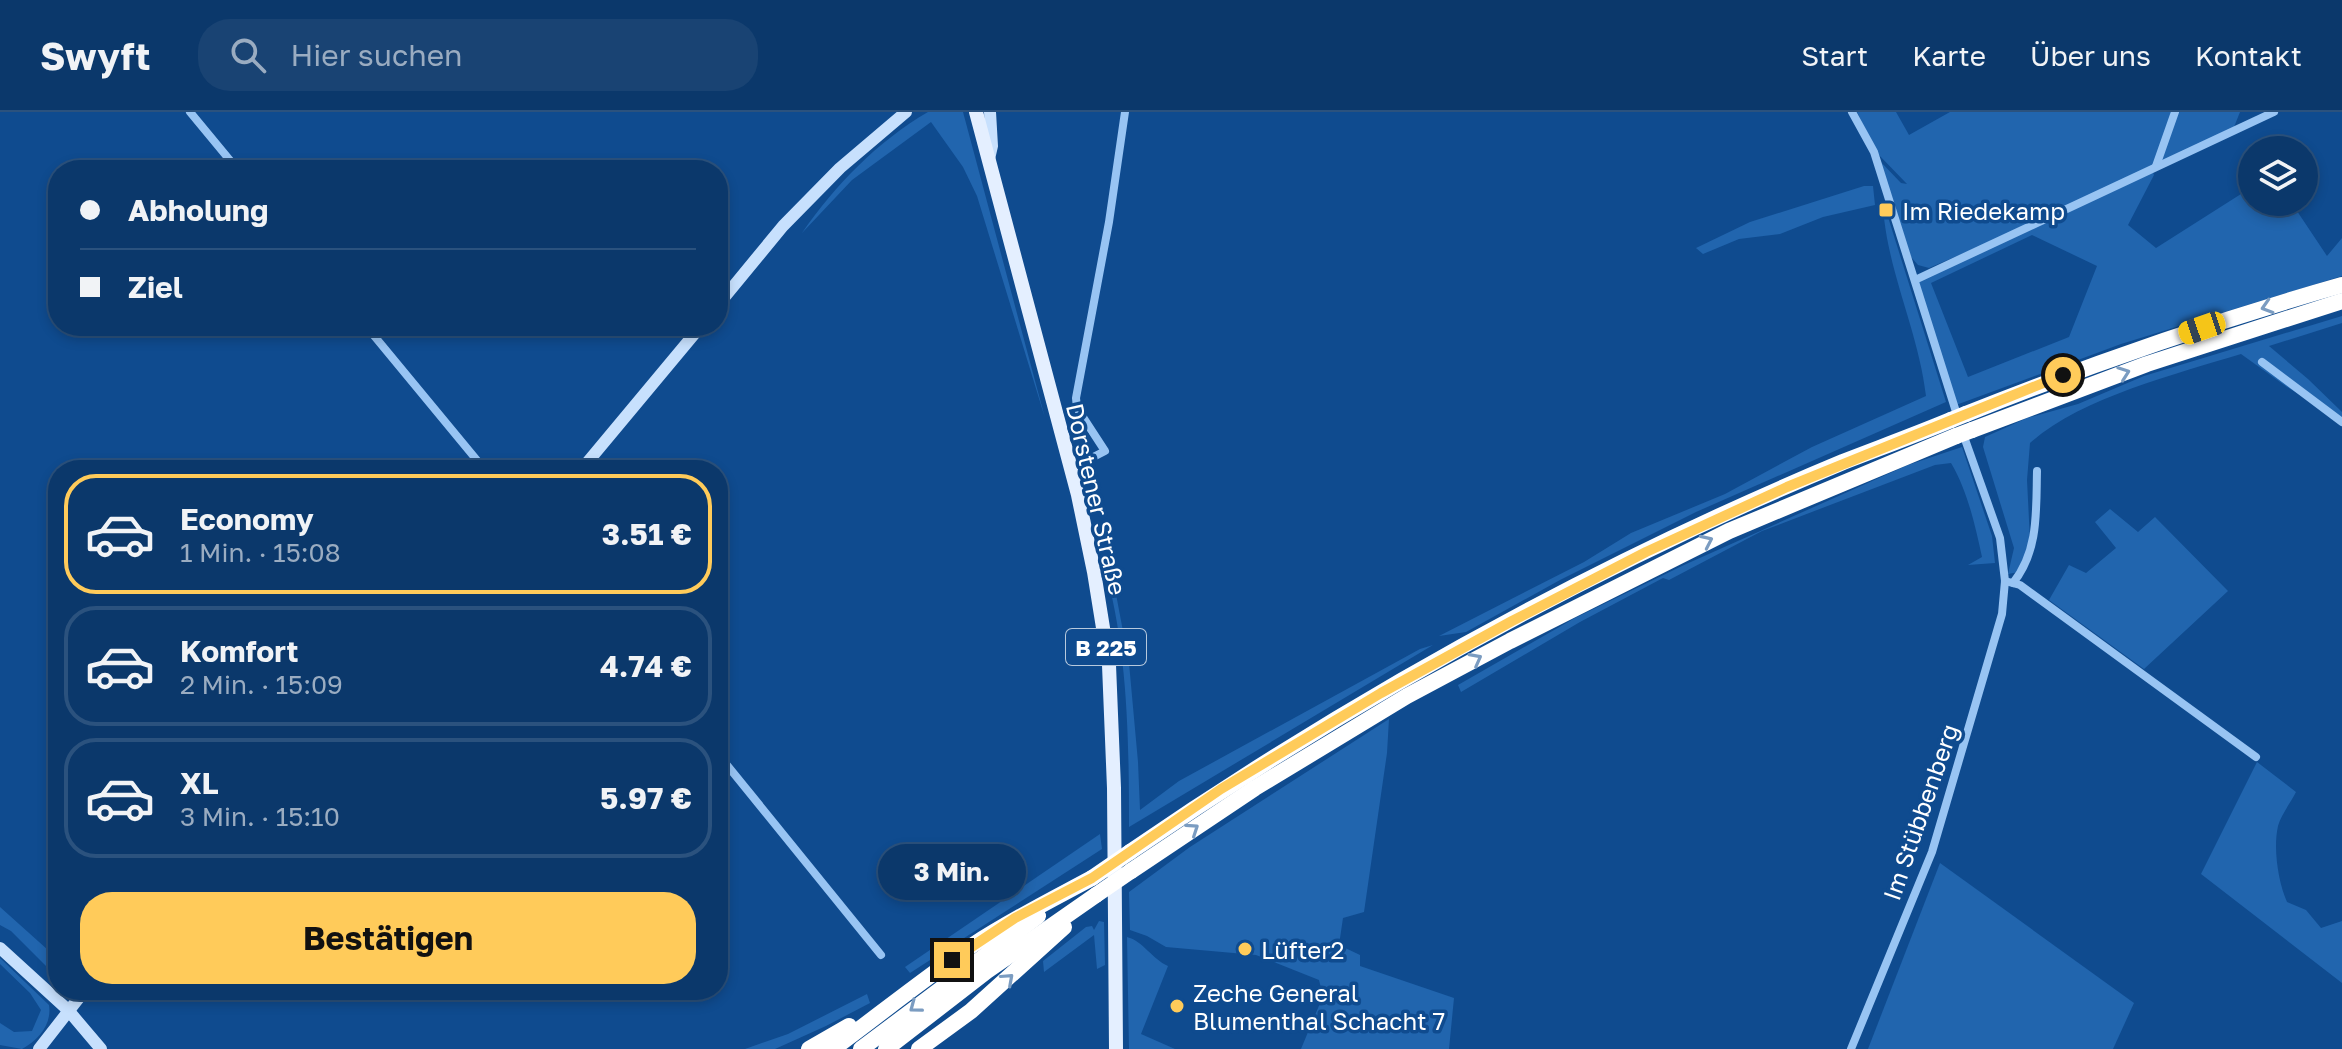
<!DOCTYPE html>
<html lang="de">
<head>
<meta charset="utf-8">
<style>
	body { margin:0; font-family:"Golos Text",sans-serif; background:#194373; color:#f1f3f6; height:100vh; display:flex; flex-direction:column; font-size:30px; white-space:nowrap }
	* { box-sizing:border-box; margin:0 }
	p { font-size:26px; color:#9aacc1 }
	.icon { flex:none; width:44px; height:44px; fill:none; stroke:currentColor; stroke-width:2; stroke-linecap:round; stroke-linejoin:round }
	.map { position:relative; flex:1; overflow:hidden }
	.details { position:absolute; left:48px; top:348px; width:680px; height:540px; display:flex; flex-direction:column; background:#0b386b; border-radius:32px; box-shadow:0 4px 12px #0003,0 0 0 2px #2b527e }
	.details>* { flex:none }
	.guide { position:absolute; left:48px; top:48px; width:680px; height:176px; border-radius:32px; box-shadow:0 4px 12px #0003,0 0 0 2px #2b527e; display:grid; align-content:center; height:176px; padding:0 32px; background:#0b386b }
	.buttons { position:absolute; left:2238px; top:24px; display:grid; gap:16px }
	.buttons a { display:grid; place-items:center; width:80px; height:80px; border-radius:50%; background:#0b386b; box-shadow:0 4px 12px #0003,0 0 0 2px #2b527e; font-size:40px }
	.end { position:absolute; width:36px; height:36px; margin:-18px; border:10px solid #ffcb5a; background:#111; box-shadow:0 0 0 4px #111 }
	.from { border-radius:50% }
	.bubble { position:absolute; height:56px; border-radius:28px; background:#0b386b; box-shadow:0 4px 12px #0003,0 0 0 2px #2b527e; font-size:26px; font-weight:700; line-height:56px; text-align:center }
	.car { position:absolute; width:24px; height:48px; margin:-24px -12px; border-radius:10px; box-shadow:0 0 6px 2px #0007; background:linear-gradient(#f5c518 24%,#345 0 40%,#f5c518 0 76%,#345 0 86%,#f5c518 0) }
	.guide b { display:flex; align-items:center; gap:28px; height:76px; font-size:30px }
	.guide b+b { border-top:2px solid #2b527e }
	.guide i { width:20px; height:20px; background:#f1f3f6 }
	ul { padding:14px 0 0; list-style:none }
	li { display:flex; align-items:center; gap:24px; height:120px; margin:0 16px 12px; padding:0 16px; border:4px solid #2b527e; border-radius:32px }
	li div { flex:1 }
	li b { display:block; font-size:30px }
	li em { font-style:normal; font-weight:700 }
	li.on { border-color:#ffcb5a }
	li>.icon { width:72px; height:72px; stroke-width:1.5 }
	.button { display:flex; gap:16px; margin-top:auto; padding:16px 32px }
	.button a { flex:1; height:92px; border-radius:32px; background:#ffcb5a; color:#111; font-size:32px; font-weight:700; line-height:92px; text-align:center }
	header { display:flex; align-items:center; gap:48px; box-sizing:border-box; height:112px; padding:0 40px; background:#0b386b; border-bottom:2px solid #2b527e }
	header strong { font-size:38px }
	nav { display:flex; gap:44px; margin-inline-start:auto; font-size:28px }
	.search { width:560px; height:72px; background:#194373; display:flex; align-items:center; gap:20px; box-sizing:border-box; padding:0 28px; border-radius:32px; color:#9aacc1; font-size:30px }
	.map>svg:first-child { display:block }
	.green { fill:#2165ae; fill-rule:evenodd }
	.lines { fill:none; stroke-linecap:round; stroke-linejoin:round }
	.street { stroke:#98c4f3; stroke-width:8 }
	.secondary { stroke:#c7e0fd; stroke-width:12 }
	.primary { stroke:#e4efff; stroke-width:14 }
	.highway { stroke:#fff; stroke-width:16 }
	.highway-bridge { stroke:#fff; stroke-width:16 }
	.oneway { stroke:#7b9cc1 }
	.route { stroke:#ffcb5a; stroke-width:10 }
	.poi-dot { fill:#ffcb5a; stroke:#0f4b8f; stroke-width:3 }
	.labels { text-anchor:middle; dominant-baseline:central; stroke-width:7; stroke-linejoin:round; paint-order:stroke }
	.shield { fill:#0f4b8f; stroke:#b7c9dd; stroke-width:2 }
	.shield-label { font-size:22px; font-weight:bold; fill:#fff }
	.poi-label { font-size:24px; fill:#fff; stroke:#0f4b8f; text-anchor:start }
	.street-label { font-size:24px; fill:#fff; stroke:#0f4b8f }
</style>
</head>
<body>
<header>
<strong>Swyft</strong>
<div class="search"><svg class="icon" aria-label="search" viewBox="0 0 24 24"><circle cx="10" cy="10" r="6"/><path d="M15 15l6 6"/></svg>Hier suchen</div>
<nav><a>Start</a><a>Karte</a><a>Über uns</a><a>Kontakt</a></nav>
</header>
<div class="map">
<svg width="2342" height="937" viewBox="0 0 2342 937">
	<rect width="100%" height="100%" fill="#0f4b8f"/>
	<g class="green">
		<path d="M928,0H963L1045,306L977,84L963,55L931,10L852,68L802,121C835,73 878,29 928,0Z"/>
		<polygon points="1857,0 1896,0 1909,23 1950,0 2240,0 2234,15 2029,113 1929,156 1918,153 1911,145 1878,47 1901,71 1907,72 1877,41"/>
		<path d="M2152,58L2154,63L2128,113L2156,136L2252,75V90H2291L2327,144L2342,126V164L2121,232L1956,293L1918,170ZM2032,123L2097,154L2069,225L1968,265L1931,171Z"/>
		<polygon points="1864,74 1873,74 1875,93 1823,105 1780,122 1739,127 1703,142 1696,136 1750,110"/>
		<path d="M1888,105L1946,290L1696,400L1560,468L1466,520L1439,524L1584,450L1631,421L1725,382L1812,335L1926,284C1919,223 1891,167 1884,106Z"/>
		<path d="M2342,204V211L2269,234L2308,267L2342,300V308L2287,275L2241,242C2176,262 2080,286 2030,331L2027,368L2030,428L2019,460L2008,462L2014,436L1983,335L1985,325L2027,306L2078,292L2144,264Z"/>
		<path d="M1962,335L1992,424L1995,451L1968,453L1982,445C1975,413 1968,380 1951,351L1935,353L1762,419L1669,468L1663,466L1580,510L1461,580L1458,573L1575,506L1684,453L1908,353Z"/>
		<polygon points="2110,397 2138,420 2155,405 2228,479 2144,557 2049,488 2069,453 2086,461 2116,436 2095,410"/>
		<path d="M1109,445L1129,551L1138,650L1140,698L1179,669L1420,537L1433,533L1129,715C1129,628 1128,534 1103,450Z"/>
		<polygon points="1389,607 1387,641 1364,800 1343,806 1339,833 1360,843 1360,854 1454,886 1449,937 1301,937 1323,884 1319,868 1256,843 1166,835 1147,824 1130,818 1129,780 1190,735"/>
		<path d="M2257,650L2296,680C2291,690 2281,703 2278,714C2273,736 2278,770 2287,790L2306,798L2321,816L2342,809V871L2201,762Z"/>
		<polygon points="1100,722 1102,737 910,861 905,855"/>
		<polygon points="1940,751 2134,891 2113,937 1868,937"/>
		<polygon points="0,795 48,838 58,837 58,866 11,819 0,813"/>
		<polygon points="1099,809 1104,810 1105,853 1097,857 1094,823 1044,860 1043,849 1086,815 1092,814 1094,818"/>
		<path d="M1127,825C1143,829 1152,847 1168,854L1141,922L1175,937H1129Z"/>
		<path d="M0,846L49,893C52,912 39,928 22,937L0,933V911L14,920L32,919L41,898L30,881L0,852Z"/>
		<polygon points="867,882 870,891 826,914 775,937 745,937 788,922"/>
	</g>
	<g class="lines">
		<g class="street">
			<polyline points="190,0 238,58"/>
			<polyline points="1852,0 1874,40 1958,306"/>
			<polyline points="2156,54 2175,0"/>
			<polyline points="1915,168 2274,0"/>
			<polyline points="366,214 485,358"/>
			<polyline points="2262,250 2342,310"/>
			<polyline points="1070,357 1105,339 1077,296 1076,286 1109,110 1125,0"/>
			<polyline points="2005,469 2020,473 2256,645"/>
			<path d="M2013,471C2039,439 2036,398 2037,359"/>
			<polyline points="718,642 881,843"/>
			<polyline points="1851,937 1932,740 2002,502 2005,469 2000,426 1962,319"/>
		</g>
		<g class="secondary">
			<polyline points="989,47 992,34 990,0"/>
			<polyline points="718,193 783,114 840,56 906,0"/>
			<polyline points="581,358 701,214"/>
			<polyline points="0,836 68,898 101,937"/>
			<polyline points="39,937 85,878"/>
		</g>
		<polyline class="primary" points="976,0 1078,383 1094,460 1109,553 1114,676 1116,937"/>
		<g class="highway">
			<path d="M1966,302C2089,253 2215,209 2342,173"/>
			<polyline points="1972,318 2147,252 2342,189"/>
			<path d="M1130,740C1353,587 1593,454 1843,350C1879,336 1915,323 1951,308"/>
			<polyline points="1131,759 1255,676 1407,584 1510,529 1729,419 1956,324"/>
			<polyline points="809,937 849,914"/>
			<path d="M833,937C880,902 925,866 973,833C1011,808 1051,788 1092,766"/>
			<polyline points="861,937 1038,804"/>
			<polyline points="886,937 987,859 1096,783"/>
			<polyline points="919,937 971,899 1064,815"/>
		</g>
		<g class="highway-bridge">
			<polyline points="1951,308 1966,302"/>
			<polyline points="1956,324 1972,318"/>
			<polyline points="1092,766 1130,740"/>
			<polyline points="1096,783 1131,759"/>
		</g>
	</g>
	<defs><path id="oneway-chevron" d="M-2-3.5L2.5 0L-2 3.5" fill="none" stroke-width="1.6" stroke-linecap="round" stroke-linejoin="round" transform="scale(2)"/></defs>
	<g class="oneway">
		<use href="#oneway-chevron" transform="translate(2267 195) rotate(163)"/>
		<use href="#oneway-chevron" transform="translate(2124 261) rotate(-20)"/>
		<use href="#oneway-chevron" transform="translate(1707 429) rotate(-25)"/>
		<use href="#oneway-chevron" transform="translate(1476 547) rotate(-28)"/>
		<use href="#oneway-chevron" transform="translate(1193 717) rotate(-34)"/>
		<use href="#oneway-chevron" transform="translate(1008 867) rotate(-42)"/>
		<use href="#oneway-chevron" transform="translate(915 895) rotate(143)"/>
	</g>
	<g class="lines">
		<polyline class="route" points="952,848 1015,806 1092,766 1221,677 1381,581 1512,509 1646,440 1787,375 2063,263"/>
	</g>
	<g class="poi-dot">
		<rect x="1878" y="90" width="16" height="16" rx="4"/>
		<circle cx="1245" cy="837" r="8"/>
		<circle cx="1177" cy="894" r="8"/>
	</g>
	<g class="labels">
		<rect class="shield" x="1066" y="517" width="80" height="36" rx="6"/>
		<g class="shield-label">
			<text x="1106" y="535">B 225</text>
		</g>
		<g class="poi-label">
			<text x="1902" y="98">Im Riedekamp</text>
			<text x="1261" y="837">Lüfter2</text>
			<text x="1193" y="880">Zeche General<tspan x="1193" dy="28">Blumenthal Schacht 7</tspan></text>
		</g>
		<g class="street-label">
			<text transform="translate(1097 387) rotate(77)">Dorstener Straße</text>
			<text transform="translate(1920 700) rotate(-71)">Im Stübbenberg</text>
		</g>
	</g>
</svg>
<div class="buttons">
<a><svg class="icon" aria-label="layers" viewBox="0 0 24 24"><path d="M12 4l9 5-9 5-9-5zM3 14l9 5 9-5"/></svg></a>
</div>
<i class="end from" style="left:2063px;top:263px"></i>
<i class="end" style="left:952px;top:848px"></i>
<div class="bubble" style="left:878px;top:732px;width:148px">3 Min.</div>
<i class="car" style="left:2202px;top:216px;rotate:251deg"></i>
<div class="guide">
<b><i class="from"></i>Abholung</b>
<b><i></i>Ziel</b>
</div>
<section class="details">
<ul>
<li class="on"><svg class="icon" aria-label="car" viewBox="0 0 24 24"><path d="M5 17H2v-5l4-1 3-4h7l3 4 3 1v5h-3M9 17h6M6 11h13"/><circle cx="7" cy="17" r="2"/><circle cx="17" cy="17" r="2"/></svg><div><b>Economy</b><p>1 Min. · 15:08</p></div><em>3.51 €</em></li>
<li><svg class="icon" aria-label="car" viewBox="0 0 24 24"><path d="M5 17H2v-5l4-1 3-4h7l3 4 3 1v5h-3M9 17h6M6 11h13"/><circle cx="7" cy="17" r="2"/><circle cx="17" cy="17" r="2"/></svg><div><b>Komfort</b><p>2 Min. · 15:09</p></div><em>4.74 €</em></li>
<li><svg class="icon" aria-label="car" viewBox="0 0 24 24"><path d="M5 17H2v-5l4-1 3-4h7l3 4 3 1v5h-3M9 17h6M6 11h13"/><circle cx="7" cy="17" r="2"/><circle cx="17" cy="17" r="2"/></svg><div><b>XL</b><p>3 Min. · 15:10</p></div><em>5.97 €</em></li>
</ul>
<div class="button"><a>Bestätigen</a></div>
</section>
</div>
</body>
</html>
